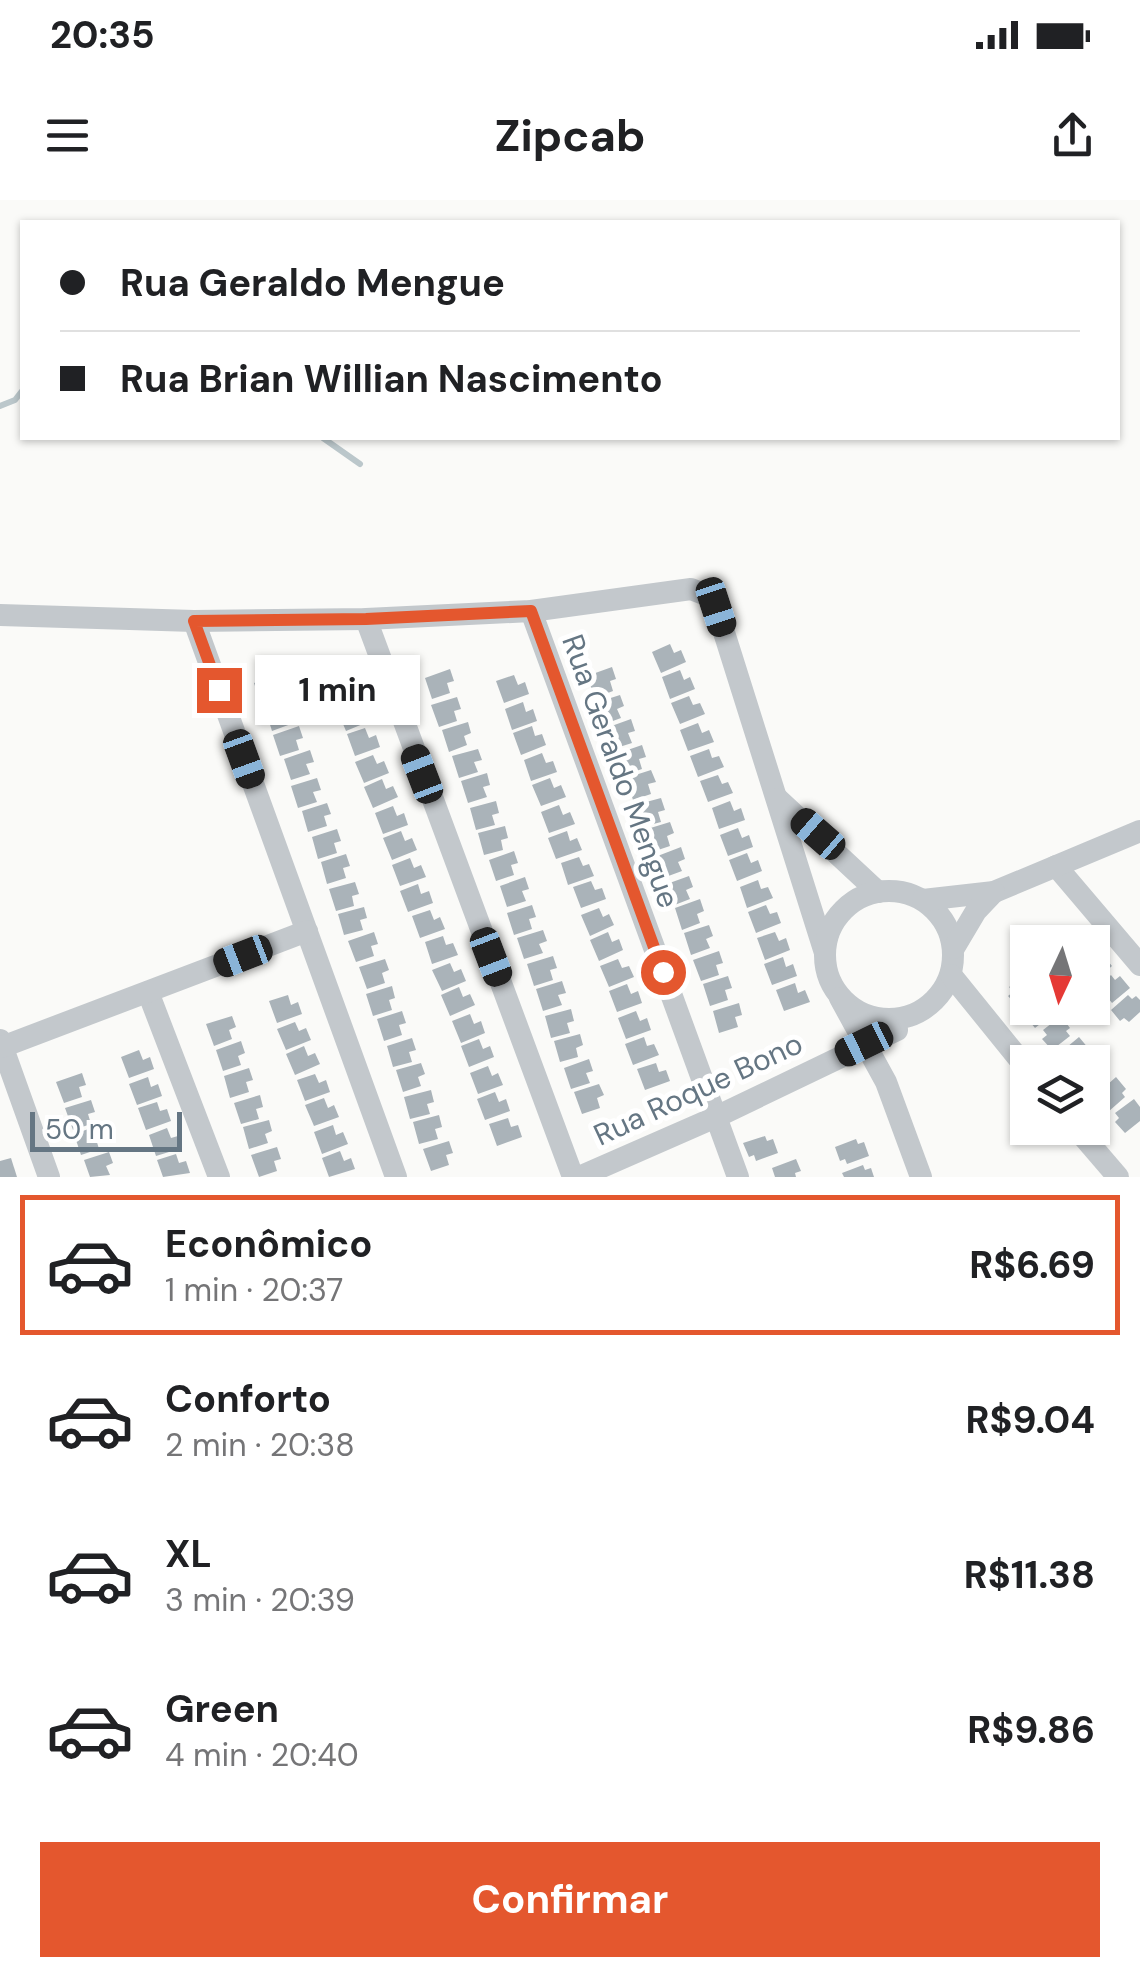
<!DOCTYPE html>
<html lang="pt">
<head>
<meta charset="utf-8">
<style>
	body { margin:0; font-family:"DM Sans",sans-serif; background:#f2f2f2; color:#202124; height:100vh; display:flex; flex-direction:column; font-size:38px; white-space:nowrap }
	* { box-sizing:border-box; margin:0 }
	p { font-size:32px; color:#757577 }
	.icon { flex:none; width:55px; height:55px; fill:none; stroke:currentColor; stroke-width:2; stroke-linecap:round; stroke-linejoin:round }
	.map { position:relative; height:977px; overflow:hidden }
	.sheet { display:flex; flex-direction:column; background:#fff; flex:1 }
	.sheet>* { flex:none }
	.top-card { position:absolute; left:20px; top:20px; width:1100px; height:220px; border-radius:0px; box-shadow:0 2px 8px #0004; display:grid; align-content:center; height:220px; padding:0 40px; background:#fff }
	.needle { width:65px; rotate:184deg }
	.buttons { position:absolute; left:1010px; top:725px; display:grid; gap:20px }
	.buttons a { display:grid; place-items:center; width:100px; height:100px; border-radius:0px; background:#fff; box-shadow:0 2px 8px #0004; font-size:50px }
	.scale { position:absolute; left:30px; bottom:25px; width:152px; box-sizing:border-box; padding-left:10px; border:5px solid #657683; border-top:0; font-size:28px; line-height:35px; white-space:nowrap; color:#657683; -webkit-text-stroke:8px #fff; paint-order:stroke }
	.end { position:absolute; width:45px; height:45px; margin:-22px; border:12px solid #e4572e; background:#fff; box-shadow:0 0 0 5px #fff }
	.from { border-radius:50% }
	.bubble { position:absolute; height:70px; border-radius:0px; background:#fff; box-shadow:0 2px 8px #0004; font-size:32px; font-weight:700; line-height:70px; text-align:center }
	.car { position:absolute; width:30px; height:60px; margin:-30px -15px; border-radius:12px; box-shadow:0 0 8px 2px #0007; background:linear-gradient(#222 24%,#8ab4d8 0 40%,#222 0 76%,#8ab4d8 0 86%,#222 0) }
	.top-card b { display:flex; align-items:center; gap:35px; height:95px; font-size:38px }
	.top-card b+b { border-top:2px solid #e0e0e0 }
	.top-card i { width:25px; height:25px; background:#202124 }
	ul { padding:18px 0 0; list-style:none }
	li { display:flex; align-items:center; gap:30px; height:140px; margin:0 20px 15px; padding:0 20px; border:5px solid transparent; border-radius:0px }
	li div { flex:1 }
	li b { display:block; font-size:38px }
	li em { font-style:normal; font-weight:700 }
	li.current { border-color:#e4572e }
	li>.icon { width:90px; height:90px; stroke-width:1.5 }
	.action { display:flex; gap:20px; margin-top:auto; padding:20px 40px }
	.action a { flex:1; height:115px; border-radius:0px; background:#e4572e; color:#fff; font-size:40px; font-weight:700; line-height:115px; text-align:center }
	.status { display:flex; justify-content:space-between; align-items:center; height:70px; padding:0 50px; background:#fff; direction:ltr }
	.status svg { height:28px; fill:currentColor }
	header { display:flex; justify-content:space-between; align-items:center; height:130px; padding:0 40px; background:#fff; font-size:45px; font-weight:700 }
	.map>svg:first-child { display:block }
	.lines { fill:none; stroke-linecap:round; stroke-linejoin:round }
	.stream { stroke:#bbc7cb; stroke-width:6 }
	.building { fill:#aab3b9 }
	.minor { stroke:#c3c8cc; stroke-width:22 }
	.route { stroke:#e4572e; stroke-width:12 }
	.labels { text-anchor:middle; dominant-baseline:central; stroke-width:10; stroke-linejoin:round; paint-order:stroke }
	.street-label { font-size:30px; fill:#657683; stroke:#fff }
</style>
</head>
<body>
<div class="status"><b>20:35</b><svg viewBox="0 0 49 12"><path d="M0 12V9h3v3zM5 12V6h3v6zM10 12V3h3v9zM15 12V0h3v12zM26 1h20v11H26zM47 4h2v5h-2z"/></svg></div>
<header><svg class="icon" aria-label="menu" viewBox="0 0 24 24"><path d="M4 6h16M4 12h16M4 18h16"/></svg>Zipcab<svg class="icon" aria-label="share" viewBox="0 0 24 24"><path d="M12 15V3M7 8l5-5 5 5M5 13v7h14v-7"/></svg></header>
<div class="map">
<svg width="1140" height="977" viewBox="0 0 1140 977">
	<rect width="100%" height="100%" fill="#fafaf8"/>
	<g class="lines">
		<g class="stream">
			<polyline points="0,206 15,200 22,191"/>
			<polyline points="323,238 360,264"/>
		</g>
	</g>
	<g class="building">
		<polygon points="670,444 674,453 681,450 686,462 661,473 652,452"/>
		<polygon points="612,467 616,479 610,481 613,491 595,498 587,476"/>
		<polygon points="450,469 454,481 447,483 450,493 432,499 425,478"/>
		<polygon points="680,470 684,480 690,477 695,489 670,499 662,477"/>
		<polygon points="279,474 283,486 276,488 280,498 261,504 254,483"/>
		<polygon points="514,475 518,485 525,482 529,494 504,503 496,481"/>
		<polygon points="343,478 347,488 354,485 358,497 332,506 325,485"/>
		<polygon points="620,495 624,506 617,509 621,518 602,525 595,503"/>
		<polygon points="689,496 693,505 700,503 705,514 680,524 671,503"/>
		<polygon points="457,497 461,509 454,511 457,521 439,527 431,505"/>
		<polygon points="290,500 294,512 287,514 291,524 272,531 265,509"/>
		<polygon points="523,502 526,512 533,509 537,521 512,530 505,509"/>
		<polygon points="355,503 359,512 366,509 370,521 346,531 337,510"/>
		<polygon points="631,519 635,531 628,533 632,543 613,549 606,528"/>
		<polygon points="468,522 471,533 464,536 467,545 449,552 442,530"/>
		<polygon points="698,523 702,533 709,530 714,542 688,551 680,530"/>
		<polygon points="299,526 303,538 296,540 299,550 280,556 273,535"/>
		<polygon points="532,526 535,536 542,534 546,545 521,555 513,533"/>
		<polygon points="365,528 369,538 376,535 380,547 355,556 347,534"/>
		<polygon points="642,545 646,557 639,559 642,569 624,575 616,554"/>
		<polygon points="478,549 482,560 474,562 478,572 459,578 452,556"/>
		<polygon points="709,549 712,558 719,556 724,567 698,577 690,556"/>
		<polygon points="310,550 314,562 306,564 310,574 291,580 284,559"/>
		<polygon points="542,553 546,563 553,561 557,572 531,581 524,560"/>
		<polygon points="373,555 377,564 384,561 389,573 364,583 355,562"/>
		<polygon points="651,570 656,582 648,584 651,594 633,600 626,578"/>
		<polygon points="487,573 490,585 483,587 487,597 468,603 461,581"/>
		<polygon points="718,575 722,584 728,582 733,593 708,602 700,581"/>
		<polygon points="317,578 321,590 313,592 317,602 298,608 291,586"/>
		<polygon points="550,578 554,588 561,585 566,597 541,606 532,585"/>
		<polygon points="382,579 386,589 393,586 398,597 373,608 364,587"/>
		<polygon points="661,598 665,610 658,612 661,622 642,627 635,605"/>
		<polygon points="496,601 499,613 492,615 495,625 476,630 470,608"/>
		<polygon points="730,601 734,611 741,608 745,620 719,629 712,608"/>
		<polygon points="327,603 331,614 324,616 327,626 308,632 302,611"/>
		<polygon points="559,605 563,615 570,612 575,624 549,633 541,612"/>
		<polygon points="393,606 397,616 404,613 408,625 383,634 375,613"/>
		<polygon points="670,622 674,633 667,636 670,646 652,652 644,630"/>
		<polygon points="505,626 508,638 501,640 503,650 484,655 478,633"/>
		<polygon points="738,628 742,638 749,635 753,647 728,656 720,635"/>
		<polygon points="337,629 341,641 334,643 337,653 318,659 312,637"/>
		<polygon points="401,631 405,641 412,638 417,650 392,660 383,638"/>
		<polygon points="567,631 570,641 577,638 582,650 556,659 548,638"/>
		<polygon points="681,647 685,659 678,662 682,671 663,678 655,657"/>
		<polygon points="514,651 518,663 511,665 514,675 496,681 489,660"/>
		<polygon points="747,653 751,663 758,660 762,671 737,681 729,660"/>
		<polygon points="346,654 350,666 343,668 346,678 327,684 321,662"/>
		<polygon points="579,657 583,666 589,664 594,676 568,685 561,663"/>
		<polygon points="410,658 414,668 421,665 426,677 400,686 392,665"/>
		<polygon points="689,676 693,687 686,690 690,699 672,706 664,685"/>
		<polygon points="525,677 529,689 522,691 526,701 507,707 500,686"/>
		<polygon points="758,680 761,689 768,687 773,698 747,708 740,687"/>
		<polygon points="591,681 595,690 602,688 606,699 581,708 573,687"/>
		<polygon points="355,682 359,694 352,696 354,706 336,711 329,689"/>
		<polygon points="418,684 421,694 429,691 433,703 408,712 400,691"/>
		<polygon points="700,699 704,711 697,714 700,723 682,730 675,708"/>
		<polygon points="532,705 536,717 529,719 532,729 514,735 507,713"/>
		<polygon points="766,705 770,714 777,712 781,723 756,733 748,712"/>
		<polygon points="364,707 367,718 360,720 363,730 344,735 338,714"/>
		<polygon points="599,708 603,717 609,714 614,725 590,736 581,715"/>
		<polygon points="430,710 434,720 440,717 445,729 420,738 412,716"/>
		<polygon points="709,725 713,736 706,739 710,748 691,755 684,733"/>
		<polygon points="543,730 547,741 539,744 543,753 524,759 517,738"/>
		<polygon points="374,732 378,744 371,746 374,756 356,762 348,741"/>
		<polygon points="608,732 612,742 619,739 623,750 599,761 590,740"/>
		<polygon points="775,732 779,741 786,738 790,750 765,760 757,738"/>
		<polygon points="1077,733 1081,737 1085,733 1093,742 1065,742"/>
		<polygon points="443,736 446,745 453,743 458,755 432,764 425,742"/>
		<polygon points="719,751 723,763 716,765 719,775 701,781 693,760"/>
		<polygon points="1092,753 1097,758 1102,754 1112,766 1095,781"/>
		<polygon points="553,756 557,768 550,770 553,780 534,786 527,764"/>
		<polygon points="783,757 786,767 793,764 797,776 772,785 764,764"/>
		<polygon points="385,759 389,770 382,773 385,783 367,789 359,767"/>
		<polygon points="618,759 622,768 629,766 634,777 609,787 600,766"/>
		<polygon points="450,763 454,772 461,769 466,781 442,791 432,770"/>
		<polygon points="1028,772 1028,799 1018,807 1008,796 1013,792 1009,787"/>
		<polygon points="1111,775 1115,780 1120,776 1130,788 1112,803 1108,798 1104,801 1094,790"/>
		<polygon points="728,776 732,788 725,790 728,800 710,806 703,784"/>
		<polygon points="562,781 566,793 558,795 562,805 543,811 536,789"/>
		<polygon points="795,783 798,793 805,790 810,802 784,811 776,790"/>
		<polygon points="627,784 631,794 638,791 642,803 617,812 609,791"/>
		<polygon points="392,786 395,798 389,800 392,810 373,816 366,794"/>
		<polygon points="459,787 463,797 470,794 475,805 450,816 441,795"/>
		<polygon points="288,795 291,805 298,802 302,814 277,823 269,801"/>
		<polygon points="1128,795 1132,799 1136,796 1140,800 1140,812 1129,822 1124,818 1120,821 1111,810"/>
		<polygon points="739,803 742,815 735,817 738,827 719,833 713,811"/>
		<polygon points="1025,808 1052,808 1049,810 1053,814 1035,828 1026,817 1030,813"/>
		<polygon points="571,809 574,821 567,823 570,833 551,838 545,816"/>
		<polygon points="402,811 406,823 399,825 402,835 384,841 377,819"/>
		<polygon points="636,811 640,821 647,818 651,830 626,839 618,818"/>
		<polygon points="470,814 474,824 481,821 485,833 461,843 452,821"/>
		<polygon points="232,816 236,827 229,830 232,839 214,846 206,824"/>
		<polygon points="1061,816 1070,828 1066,831 1070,836 1052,850 1042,839 1047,835 1043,830"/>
		<polygon points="295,822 299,831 306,828 311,840 286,850 277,829"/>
		<polygon points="580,834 583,845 576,848 578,857 560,862 554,841"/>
		<polygon points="644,837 647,846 654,844 659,855 633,865 625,844"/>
		<polygon points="1079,837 1089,849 1084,852 1088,857 1081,862 1063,862 1061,860 1065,856 1061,852"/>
		<polygon points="412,838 416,850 409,852 412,862 393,867 387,846"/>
		<polygon points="479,839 483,849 490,846 494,857 469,867 461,846"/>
		<polygon points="241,841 245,853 238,856 241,865 223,871 216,850"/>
		<polygon points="304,846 308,856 315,853 320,864 295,875 286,854"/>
		<polygon points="139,850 143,860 150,857 154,869 129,878 121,857"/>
		<polygon points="1097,858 1107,870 1102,874 1106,878 1092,889 1092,862"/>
		<polygon points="589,859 593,871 586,873 590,883 571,889 564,868"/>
		<polygon points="421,863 425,874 418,877 421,886 403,892 396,870"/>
		<polygon points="656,863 659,872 666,870 670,881 645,890 637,869"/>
		<polygon points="488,866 492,876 498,873 503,885 478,894 470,873"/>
		<polygon points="249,868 253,880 246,882 249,892 230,898 224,876"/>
		<polygon points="82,873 86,885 79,887 82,897 64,903 56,882"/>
		<polygon points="315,874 319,883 326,880 330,892 305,901 297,880"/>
		<polygon points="148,877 151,887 158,884 162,896 137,905 129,884"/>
		<polygon points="1116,877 1126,889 1122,893 1125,897 1108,912 1098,900 1102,897 1099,892"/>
		<polygon points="599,884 604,895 597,898 600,908 582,914 574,892"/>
		<polygon points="431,890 434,902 427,904 430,914 410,919 404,897"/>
		<polygon points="495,892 499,902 506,899 510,911 485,920 477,899"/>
		<polygon points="260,895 263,907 256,909 259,919 241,924 234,903"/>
		<polygon points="324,898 328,908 334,905 339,917 314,926 305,905"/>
		<polygon points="1134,899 1140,907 1140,921 1125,933 1115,922 1119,918 1115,913"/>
		<polygon points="91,900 95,912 88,914 91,924 73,930 65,908"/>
		<polygon points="157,902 160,911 167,909 171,921 146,930 138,908"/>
		<polygon points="439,915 442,927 435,929 438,939 419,944 413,922"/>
		<polygon points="508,918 511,927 518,925 522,937 497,946 489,924"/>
		<polygon points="269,920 272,931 265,934 268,943 249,949 243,927"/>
		<polygon points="100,925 103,937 96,939 99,949 81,955 74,934"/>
		<polygon points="333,925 336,935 343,932 348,944 322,954 314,932"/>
		<polygon points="167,928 171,938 178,936 182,948 156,956 149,935"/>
		<polygon points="765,936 767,941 773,939 778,953 756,961 754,955 749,957 743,943"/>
		<polygon points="856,939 858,944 864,942 869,956 847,964 845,959 840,961 835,947"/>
		<polygon points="449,941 453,953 446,955 449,965 431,971 423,949"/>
		<polygon points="277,947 281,959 274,961 277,971 259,977 251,955"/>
		<polygon points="340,951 344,961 351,958 355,969 329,977 322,958"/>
		<polygon points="109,952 113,963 106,966 110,975 90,977 84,960"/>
		<polygon points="176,954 179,963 186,961 190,973 163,977 157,960"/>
		<polygon points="11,958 17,977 0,977 0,961"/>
		<polygon points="796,959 801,971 795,973 796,977 775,977 772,968"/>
		<polygon points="863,965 865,970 871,968 874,977 844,977 842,973"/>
	</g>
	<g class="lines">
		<g class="minor">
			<polyline points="531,411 738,977"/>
			<polyline points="0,415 194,421 366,419 531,411 691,389 709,396 716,407 825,753"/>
			<polyline points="366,419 573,977"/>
			<polyline points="194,421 396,977"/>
			<polyline points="778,599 878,692"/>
			<polyline points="1056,666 1140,765"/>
			<circle cx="889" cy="755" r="64"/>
			<polyline points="923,700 994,692 1140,631"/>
			<polyline points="954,748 976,711 994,692"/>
			<polyline points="951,775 1028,870"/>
			<polyline points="148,792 219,977"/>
			<polyline points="840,798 886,882 921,977"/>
			<polyline points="0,840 49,977"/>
			<polyline points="2,847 307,731"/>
			<polyline points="1076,928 1118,977"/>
			<polyline points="579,977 716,917 897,830"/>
		</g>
	</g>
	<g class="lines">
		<polyline class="route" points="219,490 194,421 366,419 531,411 663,772"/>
	</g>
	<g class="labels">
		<g class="street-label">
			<text transform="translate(621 571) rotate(70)">Rua Geraldo Mengue</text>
			<text transform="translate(698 889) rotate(-25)">Rua Roque Bono</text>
		</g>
	</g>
</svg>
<div class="buttons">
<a><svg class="needle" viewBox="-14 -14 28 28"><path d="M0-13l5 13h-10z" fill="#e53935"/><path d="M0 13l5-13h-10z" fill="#757577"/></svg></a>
<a><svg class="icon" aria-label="layers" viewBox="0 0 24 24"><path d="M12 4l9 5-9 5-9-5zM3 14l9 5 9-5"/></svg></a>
</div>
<div class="scale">50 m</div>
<i class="end from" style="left:663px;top:772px"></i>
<i class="end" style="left:219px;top:490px"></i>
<div class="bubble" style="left:255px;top:455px;width:165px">1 min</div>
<i class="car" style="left:716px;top:407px;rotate:162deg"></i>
<i class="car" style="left:244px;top:559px;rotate:160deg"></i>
<i class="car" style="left:422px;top:574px;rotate:339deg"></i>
<i class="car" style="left:818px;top:634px;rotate:311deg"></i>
<i class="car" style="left:243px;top:756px;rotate:249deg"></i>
<i class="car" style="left:491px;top:757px;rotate:159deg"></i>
<i class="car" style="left:864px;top:844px;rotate:244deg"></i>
<div class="top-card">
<b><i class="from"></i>Rua Geraldo Mengue</b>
<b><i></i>Rua Brian Willian Nascimento</b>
</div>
</div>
<section class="sheet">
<ul>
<li class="current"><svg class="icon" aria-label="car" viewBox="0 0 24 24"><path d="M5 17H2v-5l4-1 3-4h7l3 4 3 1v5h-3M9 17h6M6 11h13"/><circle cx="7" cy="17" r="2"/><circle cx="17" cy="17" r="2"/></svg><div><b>Econômico</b><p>1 min · 20:37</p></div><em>R$6.69</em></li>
<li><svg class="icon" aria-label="car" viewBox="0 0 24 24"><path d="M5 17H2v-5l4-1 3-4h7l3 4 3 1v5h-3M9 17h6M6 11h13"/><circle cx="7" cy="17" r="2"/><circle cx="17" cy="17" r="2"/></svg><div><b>Conforto</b><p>2 min · 20:38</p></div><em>R$9.04</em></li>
<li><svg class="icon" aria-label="car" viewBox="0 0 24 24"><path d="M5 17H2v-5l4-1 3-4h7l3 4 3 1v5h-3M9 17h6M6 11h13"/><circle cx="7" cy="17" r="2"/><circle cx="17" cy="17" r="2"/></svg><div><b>XL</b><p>3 min · 20:39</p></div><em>R$11.38</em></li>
<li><svg class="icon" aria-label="car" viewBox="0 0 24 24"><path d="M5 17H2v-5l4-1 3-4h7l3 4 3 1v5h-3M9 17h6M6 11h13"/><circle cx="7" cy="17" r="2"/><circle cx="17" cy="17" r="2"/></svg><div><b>Green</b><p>4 min · 20:40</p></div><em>R$9.86</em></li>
</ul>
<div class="action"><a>Confirmar</a></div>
</section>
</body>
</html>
